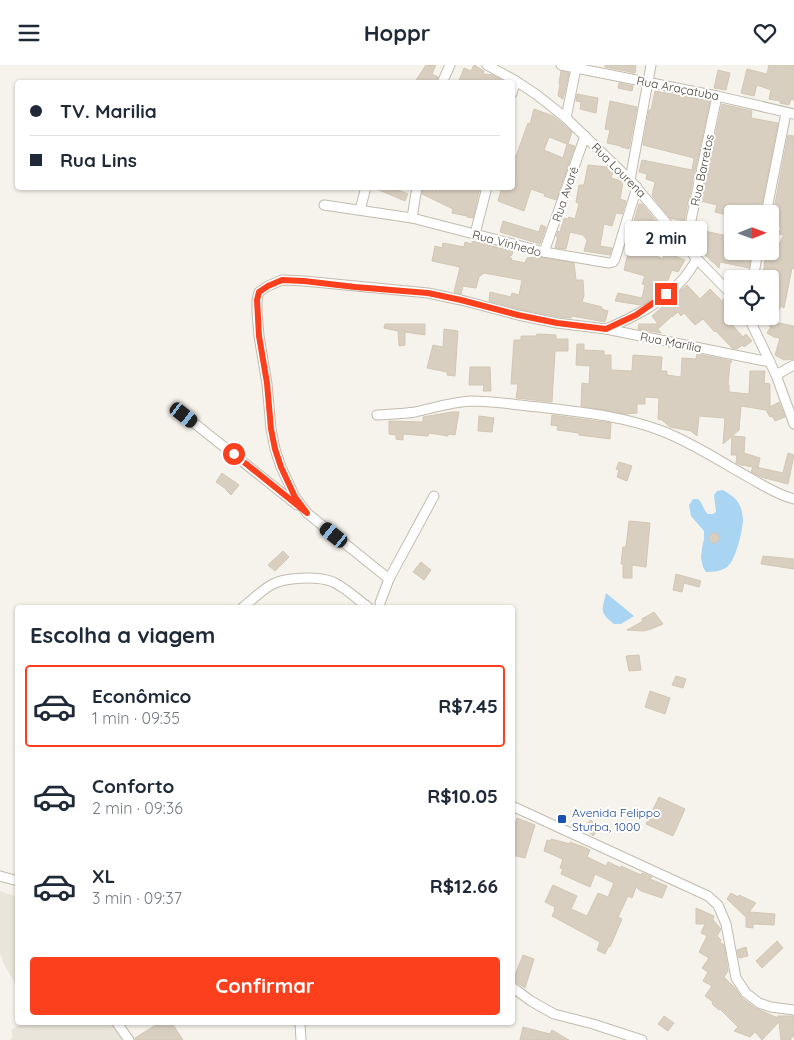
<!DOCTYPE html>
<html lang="pt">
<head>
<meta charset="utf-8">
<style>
	body { margin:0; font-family:Quicksand,sans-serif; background:#f2f2f3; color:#1f2937; height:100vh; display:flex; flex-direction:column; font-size:19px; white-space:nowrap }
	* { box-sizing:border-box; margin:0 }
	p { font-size:16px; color:#747a83 }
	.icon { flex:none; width:28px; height:28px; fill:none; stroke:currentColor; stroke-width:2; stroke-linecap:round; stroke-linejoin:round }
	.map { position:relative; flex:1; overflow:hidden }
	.panel { position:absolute; left:15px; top:540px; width:500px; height:420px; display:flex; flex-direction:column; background:#fff; border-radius:5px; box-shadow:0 1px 4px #0004 }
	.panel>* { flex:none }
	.top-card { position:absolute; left:15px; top:15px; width:500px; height:110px; border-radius:5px; box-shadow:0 1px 4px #0004; display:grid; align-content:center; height:110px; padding:0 15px; background:#fff }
	.needle { width:32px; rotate:89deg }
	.fabs { position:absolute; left:724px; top:140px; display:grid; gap:10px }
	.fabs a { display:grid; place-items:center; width:55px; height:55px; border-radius:5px; background:#fff; box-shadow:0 1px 4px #0004; font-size:25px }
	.end { position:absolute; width:22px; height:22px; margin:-11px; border:6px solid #fc3f1d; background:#fff; box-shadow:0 0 0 2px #fff }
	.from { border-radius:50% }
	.bubble { position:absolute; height:35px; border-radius:5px; background:#fff; box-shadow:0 1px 4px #0004; font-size:16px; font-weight:700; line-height:35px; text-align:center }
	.car { position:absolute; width:15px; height:30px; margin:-15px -8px; border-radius:6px; box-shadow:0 0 4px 1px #0007; background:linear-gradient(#222 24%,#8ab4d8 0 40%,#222 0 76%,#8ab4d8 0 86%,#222 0) }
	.top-card b { display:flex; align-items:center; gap:18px; height:48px; font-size:19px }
	.top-card b+b { border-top:1px solid #e0e1e3 }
	.top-card i { width:12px; height:12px; background:#1f2937 }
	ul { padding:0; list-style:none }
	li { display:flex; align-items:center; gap:15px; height:82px; margin:0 10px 8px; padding:0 5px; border:2px solid transparent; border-radius:5px }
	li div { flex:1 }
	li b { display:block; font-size:19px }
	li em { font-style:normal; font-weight:700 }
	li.on { border-color:#fc3f1d }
	li>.icon { width:45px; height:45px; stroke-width:1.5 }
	h2 { padding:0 15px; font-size:22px; line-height:60px }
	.cta { display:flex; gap:10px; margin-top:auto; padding:10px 15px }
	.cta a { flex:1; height:58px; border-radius:5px; background:#fc3f1d; color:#fff; font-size:20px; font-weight:700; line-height:58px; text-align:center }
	header { display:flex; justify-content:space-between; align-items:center; height:65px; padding:0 15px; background:#fff; font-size:22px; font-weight:700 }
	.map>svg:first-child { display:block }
	.residential { fill:#eae5da }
	.water { fill:#a9d4f2 }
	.building { fill:#d8cfc1; stroke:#d3c7b4; fill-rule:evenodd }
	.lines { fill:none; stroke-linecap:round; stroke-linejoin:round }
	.minor-casing { stroke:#c2bbae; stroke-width:11 }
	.minor { stroke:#fff; stroke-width:9 }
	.route { stroke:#fc3f1d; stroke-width:6 }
	.transit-dot { fill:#1a4fb4; stroke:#fff; stroke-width:2 }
	.labels { text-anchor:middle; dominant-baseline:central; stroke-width:4; stroke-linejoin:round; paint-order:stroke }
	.street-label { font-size:12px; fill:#4b4439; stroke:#fff }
	.transit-label { font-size:12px; fill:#164399; stroke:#fff; text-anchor:start }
</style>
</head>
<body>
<header><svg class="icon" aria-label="menu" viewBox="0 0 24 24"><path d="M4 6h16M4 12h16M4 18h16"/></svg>Hoppr<svg class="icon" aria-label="heart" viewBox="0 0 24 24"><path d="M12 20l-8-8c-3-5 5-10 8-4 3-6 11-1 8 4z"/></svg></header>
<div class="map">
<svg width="794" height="975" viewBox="0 0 794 975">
	<rect width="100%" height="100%" fill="#f6f3ec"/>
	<g class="residential">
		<polygon points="0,826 17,832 17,922 4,899 0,888"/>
		<polygon points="22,958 111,958 123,975 10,975 13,972 11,965"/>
	</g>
	<g class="water">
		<path d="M723,425C729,429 737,433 740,441C742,445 743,452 743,456C742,467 736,494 728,501C723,506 713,507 706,507L703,502L701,493L702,483L704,474V466L691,451L689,440L693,434H698C703,438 703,445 708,449H713L716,447L714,430L717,426Z"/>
		<path d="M606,528L634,551L621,559H614C599,547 602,545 606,528Z"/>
	</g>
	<g class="building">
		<polygon points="426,0 436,0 432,9 438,12 436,18 414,18"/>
		<polygon points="474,0 484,6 483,9 493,10 506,18 458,18 464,3 471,6"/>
		<polygon points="605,0 630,0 636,1 635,8 605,2"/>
		<polygon points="769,0 794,0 794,35 791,34 789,40 780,38 780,36 769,34 771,25 757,20 754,31 741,28 747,4 767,9"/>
		<polygon points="718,5 730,8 726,25 714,23"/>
		<polygon points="561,6 569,8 563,34 561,33 561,32 558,31 560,19 559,19"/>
		<polygon points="619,18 633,21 632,26 618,23"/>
		<polygon points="655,26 710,36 684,156 670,153 652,131 655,117 646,114 647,109 639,107 642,95 692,105 694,93 643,80 649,45 651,45"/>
		<polygon points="577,29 598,33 596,48 580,44 581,37 576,36"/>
		<polygon points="610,36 637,42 629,84 621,82 621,81 607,78 610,65 605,64"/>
		<polygon points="722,39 752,46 751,53 778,58 760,149 741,145 740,149 732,149 732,151 715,147 717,140 701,136"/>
		<path d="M534,44L553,51L562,58L572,67L568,79L575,81L556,135L544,131L545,129L531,124L524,146L498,136L502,122H512V90L516,91L528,58L530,59ZM549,72L567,79L563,93L544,85Z"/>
		<polygon points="788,70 794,71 794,204 792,203 784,243 781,241 770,262 770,214 763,214 765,192 768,186 770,186 770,184 775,186 784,170 779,169 781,162 771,160"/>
		<polygon points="588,100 607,102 613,107 611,113 622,116 623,117 620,134 626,136 622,149 616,148 612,161 604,159 600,181 612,183 610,190 584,186 587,175 583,170 570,167 566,184 555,183 558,171 556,172 558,166 560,167 564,153 568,154 569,152 575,154 579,139 576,137 579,120 584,120"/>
		<polygon points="372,122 391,122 408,129 405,136"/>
		<polygon points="423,122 427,122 435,127 436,122 480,122 473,153 467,152 467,151 452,148 453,144 422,129"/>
		<polygon points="639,139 642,139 661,162 661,163 634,156"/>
		<polygon points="503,156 539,167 541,160 546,162 540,179 500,167"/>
		<polygon points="695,164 732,172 732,186 752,186 749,203 720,197 719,203 702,187 703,181 695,179 696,172 694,171"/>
		<polygon points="472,176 513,186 512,190 507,193 512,193 511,195 525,198 527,193 539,192 574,198 576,215 583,215 584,230 582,237 602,242 602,244 608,246 605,257 572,251 571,253 558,252 519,244 489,236 490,227 511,232 512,228 519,230 522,215 484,208 479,212 476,223 463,221 461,229 454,227 460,202 432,196 435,181 442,183 443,178 464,182 465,177 472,179"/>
		<polygon points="637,183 663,194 665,187 685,195 678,207 672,205 666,220 668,221 645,238 640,240 615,236 618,228 642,233 645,220 642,219 645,211 624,205 628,188 636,190"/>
		<polygon points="687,220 700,234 710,224 722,236 725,232 732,239 732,251 728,255 743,272 746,269 752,276 744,282 742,280 737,284 732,283 716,266 715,267 703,254 695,260 684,248 681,251 678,247 672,252 672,251 658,264 661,268 638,264 639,259 658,259 652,251"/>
		<polygon points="774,257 794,261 794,294 784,295 775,290 780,273 774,272 767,268"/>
		<polygon points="385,259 425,259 425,270 405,267 405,280 399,281 398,266 384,263"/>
		<polygon points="444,264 458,266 455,311 447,310 447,307 427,303 433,280 443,282"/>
		<polygon points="537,269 556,270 556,274 568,274 568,286 555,286 552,337 516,333 518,319 511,319 514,275 521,275 521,271 536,271"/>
		<polygon points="577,279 584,279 584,285 604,286 604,290 611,290 611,305 632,306 633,290 662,292 661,306 667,306 667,310 681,312 682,293 696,294 697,289 732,296 731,298 730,298 728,320 729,320 729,327 749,329 750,306 765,306 764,318 770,319 770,342 779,337 785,352 775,356 772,351 770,352 766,345 741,341 739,365 723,379 725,353 699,351 697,371 691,366 670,362 662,355 658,354 659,333 645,332 645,339 637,339 637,348 625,349 581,341 582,318 589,319 590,301 576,300"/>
		<polygon points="470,302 490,302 491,326 483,326 484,320 469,320"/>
		<polygon points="452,347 459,347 455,370 448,369 448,371 429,368 428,371 403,369 403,375 396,374 396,370 389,369 389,356 423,357 423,352"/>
		<polygon points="552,350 611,358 610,374 579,370 579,368 557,365 558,361 551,360"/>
		<polygon points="479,351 494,353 492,367 478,366"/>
		<polygon points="732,371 745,372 744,388 760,393 758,402 756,402 783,408 788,388 794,390 788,419 761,412 751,407 753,402 741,400 736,398 737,390 731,390"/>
		<polygon points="619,397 632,401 627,416 617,412 619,405 616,404"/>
		<polygon points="222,408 239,420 231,430 226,425 226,424 216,417"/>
		<polygon points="629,456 650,458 646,502 632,500 632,513 623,513 623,499 621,499 623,482 626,482"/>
		<circle cx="714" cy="473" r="5"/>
		<polygon points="283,486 289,492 275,506 268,500"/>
		<polygon points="763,491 794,494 794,504 761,499"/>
		<polygon points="421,497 431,505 424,515 413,507"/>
		<polygon points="676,509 701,516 699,522 684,518 682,527 673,525"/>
		<polygon points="654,547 663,559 651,564 643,566 627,565 643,556 642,554"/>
		<polygon points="639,590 641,605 629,606 626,591"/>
		<polygon points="676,611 686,614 683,623 672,620"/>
		<polygon points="650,626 670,633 665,649 645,642"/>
		<polygon points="659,732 685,744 673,771 646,759"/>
		<polygon points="517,753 535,760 525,793 512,790 512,767"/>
		<polygon points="591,755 600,764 593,771 584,761"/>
		<polygon points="551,774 570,779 570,777 586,783 590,785 587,792 606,801 608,797 621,803 621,801 641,810 642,808 652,812 650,814 667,821 662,833 641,826 636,822 632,833 628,831 618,852 622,854 610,882 609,881 605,889 597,885 600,877 552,851 555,845 554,844 555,842 545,837 553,820 577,831 571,844 587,851 598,828 608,832 614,818 595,809 590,822 561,809 563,804 560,803 563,794 544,786 547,775 551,776"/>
		<polygon points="731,828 738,832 739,830 756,838 749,847 775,849 774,860 753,859 753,863 746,862 746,852 727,834"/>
		<polygon points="696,843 714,851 713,855 721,864 717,871 721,875 720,877 724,880 728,906 724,912 735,923 742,933 755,943 778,953 778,951 794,951 794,972 791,972 791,975 781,975 779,957 762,975 755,967 750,972 734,966 738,962 720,944 719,945 712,939 713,937 705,931 712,921 703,916 708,907 702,903 709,893 699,887 707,871 701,868 705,859 696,859"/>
		<polygon points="777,876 783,883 762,903 756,896"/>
		<polygon points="746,882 748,891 739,893 737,885"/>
		<polygon points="523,890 534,894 525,923 513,915"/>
		<polygon points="664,951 674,958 668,966 658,959"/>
		<polygon points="159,958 172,958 183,975 135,975 135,973"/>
		<polygon points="523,962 550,969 552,965 569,975 520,975"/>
	</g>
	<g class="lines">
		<defs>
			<g id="minor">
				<polyline points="487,0 516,16 537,30 566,53 630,115 697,194 732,230"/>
				<polyline points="561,0 717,31 794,49"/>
				<polyline points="442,18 450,0"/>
				<polyline points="512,28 516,16"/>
				<polyline points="566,53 576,3"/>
				<polyline points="630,115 651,0"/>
				<polyline points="324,140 412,153 544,187 609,198 613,197 615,194 637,122"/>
				<polyline points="360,145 366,122"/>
				<polyline points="766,149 786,48"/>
				<polyline points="412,153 417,122"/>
				<polyline points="475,169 487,122"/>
				<polyline points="686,179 717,31"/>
				<polyline points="544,187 585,71"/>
				<polyline points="753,214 758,186"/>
				<polyline points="748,251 776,310 794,359"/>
				<path d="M606,264C634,252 664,237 684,213C689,207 693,200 697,194"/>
				<polyline points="776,310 794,300"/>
				<polyline points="184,350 297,440"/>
				<path d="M377,350C389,349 402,349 415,347C434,343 451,337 471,336C493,336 517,340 539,342C581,347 623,351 662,366C693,378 721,397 750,413C764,421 778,430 794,434"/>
				<polyline points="434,431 389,514 307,448 295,432 281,402 275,384 271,364 267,319 259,271 257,247 257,235 259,227 268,221 282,215 304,216 428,228 461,235 518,250 557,258 606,264 770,297"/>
				<polyline points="380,538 389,514"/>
				<path d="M243,542C252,535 261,526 271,520C284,512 318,511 333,517C346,523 357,534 368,542"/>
				<polyline points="512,741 708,831 718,840 726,859 736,913 746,928 759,938 771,942 794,945"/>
				<polyline points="0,811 18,816"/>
				<polyline points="512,922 531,936 554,949 593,959 642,975"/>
				<polyline points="117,958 129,975"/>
				<polyline points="300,958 301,975"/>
			</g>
		</defs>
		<use href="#minor" class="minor-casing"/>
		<use href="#minor" class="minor"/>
	</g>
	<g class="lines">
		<polyline class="route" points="234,389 307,448 295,432 281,402 275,384 271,364 267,318 259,271 257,235 259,227 268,221 282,215 304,216 355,222 428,228 461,235 518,250 557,258 606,264 636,250 666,229"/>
	</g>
	<rect class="transit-dot" x="557" y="749" width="10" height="10" rx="2.5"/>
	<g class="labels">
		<g class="street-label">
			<text transform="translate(678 23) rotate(11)">Rua Araçatuba</text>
			<text transform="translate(619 105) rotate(45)">Rua Lourena</text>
			<text transform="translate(702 105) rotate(-78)">Rua Barretos</text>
			<text transform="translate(565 129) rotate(-71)">Rua Avaré</text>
			<text transform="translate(507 178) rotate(15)">Rua Vinhedo</text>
			<text transform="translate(671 277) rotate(11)">Rua Marília</text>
		</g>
		<g class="transit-label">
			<text x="572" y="747">Avenida Felippo<tspan x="572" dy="14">Sturba, 1000</tspan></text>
		</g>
	</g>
</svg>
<div class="fabs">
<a><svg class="needle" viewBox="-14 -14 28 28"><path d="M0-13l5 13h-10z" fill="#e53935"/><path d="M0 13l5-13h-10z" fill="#747a83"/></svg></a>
<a><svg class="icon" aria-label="locate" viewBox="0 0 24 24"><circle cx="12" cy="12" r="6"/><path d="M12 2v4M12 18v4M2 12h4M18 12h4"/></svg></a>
</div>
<i class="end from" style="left:234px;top:389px"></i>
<i class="end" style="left:666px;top:229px"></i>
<div class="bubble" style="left:625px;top:156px;width:82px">2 min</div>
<i class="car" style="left:184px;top:350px;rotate:128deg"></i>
<i class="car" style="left:334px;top:470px;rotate:309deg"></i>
<div class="top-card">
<b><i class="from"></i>TV. Marilia</b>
<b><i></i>Rua Lins</b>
</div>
<section class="panel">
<h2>Escolha a viagem</h2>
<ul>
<li class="on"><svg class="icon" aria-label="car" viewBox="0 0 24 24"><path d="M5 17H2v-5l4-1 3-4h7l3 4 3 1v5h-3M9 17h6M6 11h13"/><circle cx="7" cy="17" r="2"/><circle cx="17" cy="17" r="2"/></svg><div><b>Econômico</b><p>1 min · 09:35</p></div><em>R$7.45</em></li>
<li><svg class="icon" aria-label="car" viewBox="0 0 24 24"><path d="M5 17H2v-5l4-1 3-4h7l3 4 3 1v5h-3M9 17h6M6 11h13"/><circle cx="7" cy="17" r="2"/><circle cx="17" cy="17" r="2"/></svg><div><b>Conforto</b><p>2 min · 09:36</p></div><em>R$10.05</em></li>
<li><svg class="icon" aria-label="car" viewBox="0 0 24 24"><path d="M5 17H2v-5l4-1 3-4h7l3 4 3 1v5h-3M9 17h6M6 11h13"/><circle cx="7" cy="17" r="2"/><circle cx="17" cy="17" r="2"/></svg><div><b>XL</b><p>3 min · 09:37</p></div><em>R$12.66</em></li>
</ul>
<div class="cta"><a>Confirmar</a></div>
</section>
</div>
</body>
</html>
